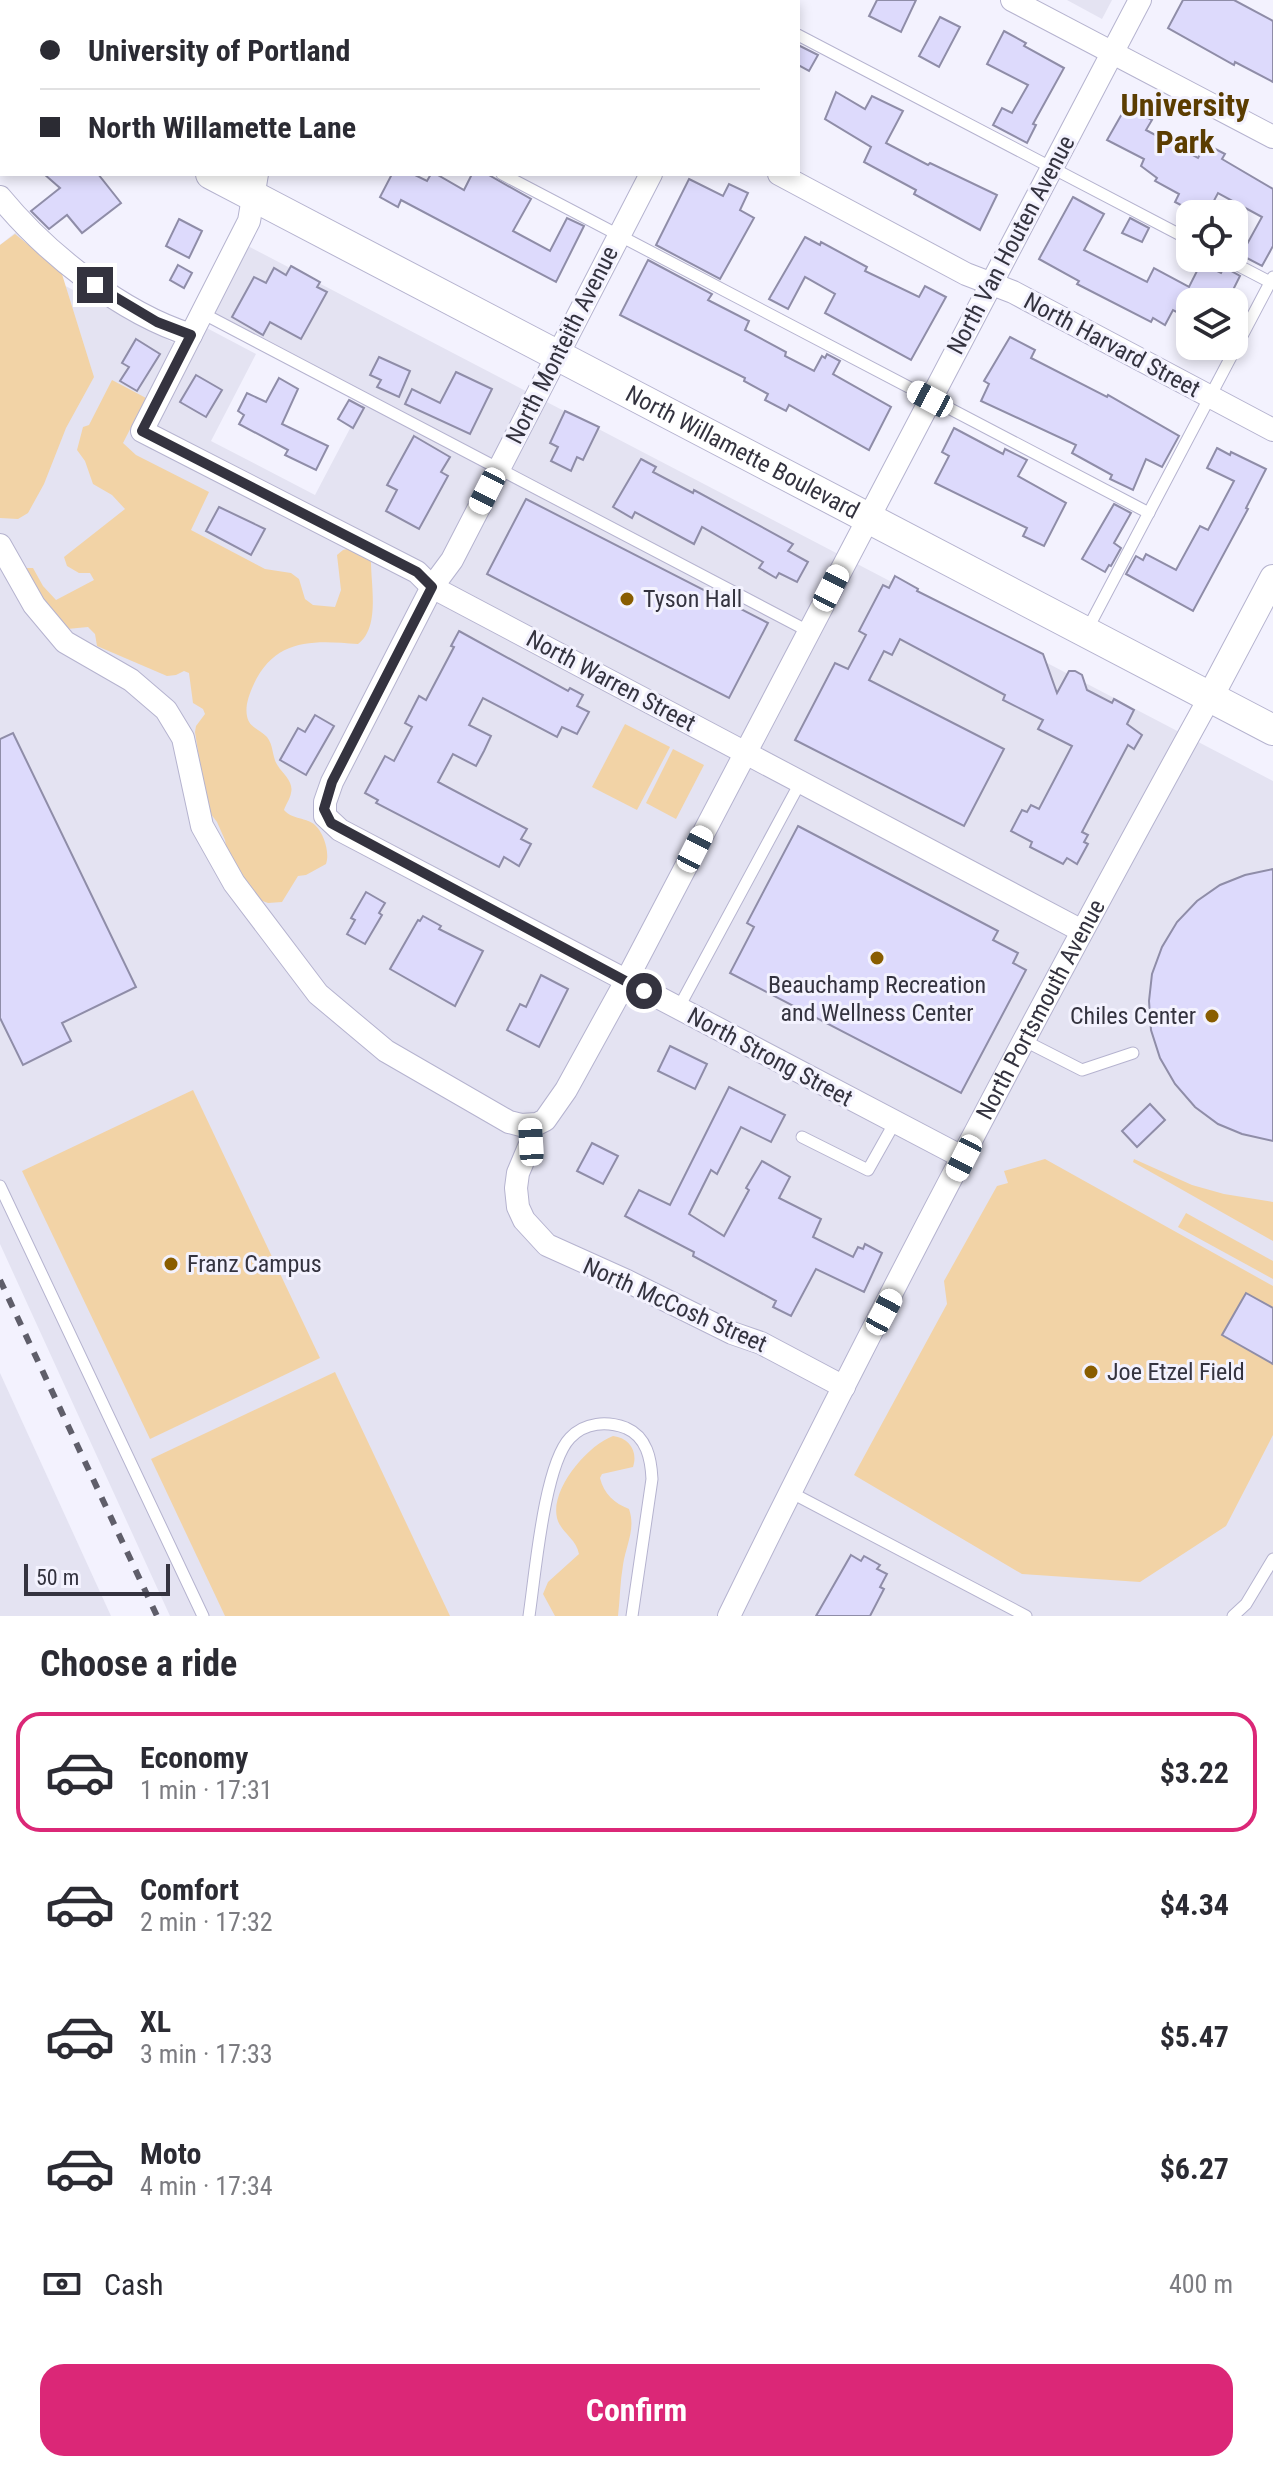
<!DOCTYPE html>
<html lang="en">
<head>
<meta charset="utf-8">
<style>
	body { margin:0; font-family:"Roboto Condensed",sans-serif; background:#f7f7f7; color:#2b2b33; height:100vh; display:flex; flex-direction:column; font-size:30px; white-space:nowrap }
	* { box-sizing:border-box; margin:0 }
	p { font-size:26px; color:#7c7c81 }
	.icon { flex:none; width:44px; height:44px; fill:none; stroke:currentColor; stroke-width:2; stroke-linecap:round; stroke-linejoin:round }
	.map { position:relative; height:1616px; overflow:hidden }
	.sheet { display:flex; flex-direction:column; background:#fff; flex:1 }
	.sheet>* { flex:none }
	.hud { position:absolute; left:0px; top:0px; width:800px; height:176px; box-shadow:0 4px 12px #0003; display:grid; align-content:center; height:176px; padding:0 40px; background:#fff }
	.buttons { position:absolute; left:1176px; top:200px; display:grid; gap:16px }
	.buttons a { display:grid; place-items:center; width:72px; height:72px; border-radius:16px; background:#fff; box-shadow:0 4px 12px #0003; font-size:40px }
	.scale { position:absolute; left:24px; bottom:20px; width:146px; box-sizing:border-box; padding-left:8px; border:4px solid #34333f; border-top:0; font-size:22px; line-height:28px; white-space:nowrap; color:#34333f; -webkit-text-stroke:6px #f3f2fe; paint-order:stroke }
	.end { position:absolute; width:36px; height:36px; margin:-18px; border:10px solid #34333f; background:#fff; box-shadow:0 0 0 4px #fff }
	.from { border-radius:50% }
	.car { position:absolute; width:24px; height:48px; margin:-24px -12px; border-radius:10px; box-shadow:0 0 6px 2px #0007; background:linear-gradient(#fff 24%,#345 0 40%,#fff 0 76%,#345 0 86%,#fff 0) }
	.hud b { display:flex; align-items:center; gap:28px; height:76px; font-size:30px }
	.hud b+b { border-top:2px solid #e1e1e2 }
	.hud i { width:20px; height:20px; background:#2b2b33 }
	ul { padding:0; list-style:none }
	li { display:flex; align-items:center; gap:24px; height:120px; margin:0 16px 12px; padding:0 24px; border:4px solid transparent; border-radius:24px }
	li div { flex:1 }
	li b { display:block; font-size:30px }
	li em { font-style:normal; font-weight:700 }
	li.current { border-color:#db2777 }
	li>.icon { width:72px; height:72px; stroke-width:1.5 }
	h2 { padding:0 40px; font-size:36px; line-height:96px }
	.pay { display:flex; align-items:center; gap:20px; height:88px; padding:0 40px; font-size:30px }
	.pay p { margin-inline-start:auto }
	.primary-button { display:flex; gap:16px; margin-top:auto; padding:16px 40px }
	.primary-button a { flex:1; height:92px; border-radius:24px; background:#db2777; color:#fff; font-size:32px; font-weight:700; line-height:92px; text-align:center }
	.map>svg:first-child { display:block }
	.built { fill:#e4e3f2 }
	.green { fill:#f2d3a6 }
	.building { fill:#dddafc; stroke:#8f8da8; stroke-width:2 }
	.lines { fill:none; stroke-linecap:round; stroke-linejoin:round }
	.service-casing { stroke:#b5b3cf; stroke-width:13 }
	.minor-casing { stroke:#b5b3cf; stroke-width:24 }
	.tertiary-casing { stroke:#b5b3cf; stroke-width:28 }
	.secondary-casing { stroke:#b5b3cf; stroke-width:32 }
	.service { stroke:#fff; stroke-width:11 }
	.minor { stroke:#fff; stroke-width:22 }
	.tertiary { stroke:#fff; stroke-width:26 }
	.secondary { stroke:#fff; stroke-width:30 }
	.rail { stroke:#5f5e6a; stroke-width:6; stroke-dasharray:10 10; stroke-linecap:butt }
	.route { stroke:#34333f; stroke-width:10 }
	.poi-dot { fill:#895d00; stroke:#f3f2fe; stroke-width:3 }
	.labels { text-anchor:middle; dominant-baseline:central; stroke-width:6; stroke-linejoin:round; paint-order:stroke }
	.street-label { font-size:24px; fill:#34333f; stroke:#f3f2fe }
	.poi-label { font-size:24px; fill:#34333f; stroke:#f3f2fe; text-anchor:start }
	.district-label { font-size:32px; font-weight:bold; fill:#5b3d01; stroke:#f3f2fe }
</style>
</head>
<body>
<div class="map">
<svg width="1273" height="1616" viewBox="0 0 1273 1616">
	<rect width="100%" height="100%" fill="#f3f2fe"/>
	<g class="built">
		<polygon points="1067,0 1112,0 1102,19"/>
		<polygon points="16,232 56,281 189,351 203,326 256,354 211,441 315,495 366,398 208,316 246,245 1273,781 1273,1616 170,1616 0,1244 0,245"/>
		<polygon points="0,1373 111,1616 0,1616"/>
	</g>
	<g class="green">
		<polygon points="15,234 61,271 94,377 66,428 44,484 28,513 18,519 0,518 0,245"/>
		<path d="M112,380L146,398L123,443L136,455L209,492L191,530L265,569L291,573L299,579L305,599L313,605L335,607L341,590L337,555L343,550L352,548L371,562C371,586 380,628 358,644C313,640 274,638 253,686C249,695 245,706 247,716C249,728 260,729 267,737C274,746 272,758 278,766C283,774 294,782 291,793C290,799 286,804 284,810C293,820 306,817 315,825C324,833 330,853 326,864L306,875L298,876L282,902L268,903L257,899L227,852L225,840L217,822L207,809L195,732L196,726L205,714L203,709L193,703L189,673L184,671L176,675L167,676L97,646L95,634L88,627L67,629L57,624L26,568H33L43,586L56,600L94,580L90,573H79L67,566L64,557L125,509L112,495L93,484L85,461L77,450L83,427L89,425Z"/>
		<polygon points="625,724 670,747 637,810 592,787"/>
		<polygon points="673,749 704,765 676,819 646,803"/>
		<polygon points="193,1090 320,1358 150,1439 22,1171"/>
		<polygon points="1045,1159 1273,1286 1273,1435 1226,1526 1140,1582 1022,1574 854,1475 947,1304 944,1281 997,1186 1008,1183 1004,1171"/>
		<polygon points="1134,1159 1192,1185 1224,1194 1273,1202 1273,1241 1133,1162"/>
		<polygon points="1186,1213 1273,1261 1273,1279 1178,1227"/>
		<polygon points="335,1372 450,1616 225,1616 151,1459"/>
		<path d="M613,1436C630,1438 638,1452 633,1467L602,1474L600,1478C604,1494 614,1503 629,1509C636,1529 626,1545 623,1565C620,1582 620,1599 618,1616H555L543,1594L548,1582L579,1554C576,1538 561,1533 557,1518C550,1489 588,1445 613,1436Z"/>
	</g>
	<g class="building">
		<polygon points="877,0 916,0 901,32 869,16"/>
		<polygon points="1183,0 1234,0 1273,21 1273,82 1235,62 1234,65 1168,28"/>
		<polygon points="940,17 960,27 939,67 919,56"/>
		<polygon points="1004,31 1026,43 1024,46 1064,68 1033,124 1036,125 1027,143 993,125 1002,108 1012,113 1028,85 987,64"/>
		<polygon points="798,45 818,55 809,71 798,65"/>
		<polygon points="836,92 865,109 872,96 903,111 886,143 928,165 930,163 997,195 980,230 914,194 916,190 864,162 871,147 825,119"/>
		<polygon points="1135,111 1152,120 1146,130 1198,158 1206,144 1225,154 1222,159 1273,189 1273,246 1262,266 1241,255 1262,217 1218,193 1207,214 1198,214 1175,202 1179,194 1155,181 1157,178 1141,166 1144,159 1107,140 1123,112 1132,115"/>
		<polygon points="44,174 98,174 121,203 82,233 67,215 49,229 31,211 60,188"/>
		<polygon points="392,174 413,174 427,181 431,174 436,174 464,190 472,174 487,174 531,199 513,231 550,251 567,218 584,226 556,282 401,200 398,207 380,197"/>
		<polygon points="689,179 723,196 729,184 748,193 740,210 754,218 720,279 656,245"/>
		<polygon points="1073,197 1104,214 1084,250 1147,282 1154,268 1189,287 1201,263 1221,273 1224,267 1240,276 1227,302 1190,302 1190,319 1173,310 1165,325 1153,318 1151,322 1077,284 1079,281 1039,259"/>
		<polygon points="1130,218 1149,228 1142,242 1122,233"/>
		<polygon points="179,219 202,231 189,258 166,246"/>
		<polygon points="805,237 820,245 821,242 867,267 865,271 919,297 925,286 946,297 911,360 825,313 835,294 805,277 788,309 769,299"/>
		<polygon points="648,260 712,294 708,300 749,321 745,330 786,352 785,356 814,371 822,356 825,358 827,354 840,361 833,374 891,407 869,450 789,405 786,411 765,400 768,394 744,381 745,378 620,315"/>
		<polygon points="178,265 192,273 184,288 170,280"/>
		<polygon points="291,266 320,282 317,287 327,292 301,339 270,322 263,335 232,317 254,277 266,283 274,268 286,275"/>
		<polygon points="1010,337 1035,350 1031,358 1107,397 1108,395 1179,436 1162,467 1146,459 1133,490 1110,479 1112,475 1072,453 1076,445 981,401 989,384 984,381"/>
		<polygon points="136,339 160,354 137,391 120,381 129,367 122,363"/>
		<polygon points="379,357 410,371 399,397 377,387 381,380 370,375"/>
		<polygon points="456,372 492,389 470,434 405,404 412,389 440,403"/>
		<polygon points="196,375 222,390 206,417 180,402"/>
		<polygon points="279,378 298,389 282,424 328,446 316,470 285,455 288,450 239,424 244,415 238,411 247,393 266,402"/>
		<polygon points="349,400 364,408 353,428 338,419"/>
		<polygon points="565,411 599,427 583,460 577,457 571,471 551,461 558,447 550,443"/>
		<polygon points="954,428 1003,454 1005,449 1027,460 1018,476 1066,503 1044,546 1023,536 1027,528 935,483 949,456 942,452"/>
		<polygon points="414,436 450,457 441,472 448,476 419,529 386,511 397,490 387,485"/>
		<polygon points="1217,448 1230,455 1231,452 1266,469 1246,508 1248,509 1193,611 1126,574 1136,556 1143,560 1146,554 1176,570 1200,526 1208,530 1234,481 1207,468"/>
		<polygon points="641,459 656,467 653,472 693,493 694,490 793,544 788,551 808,562 797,582 779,573 776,578 759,568 763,562 702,527 694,544 635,512 632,518 613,507"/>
		<polygon points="526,499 768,623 729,698 487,574"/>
		<polygon points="1114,504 1131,513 1114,543 1121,548 1111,566 1109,565 1105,572 1082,559"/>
		<polygon points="219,507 265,529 251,555 206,531"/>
		<polygon points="895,576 918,589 917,591 1043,654 1057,693 1069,671 1075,671 1082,675 1087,690 1112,703 1114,699 1134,710 1127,724 1142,735 1134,749 1128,745 1082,832 1088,835 1084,842 1088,844 1077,864 1067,858 1063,864 1030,847 1032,842 1011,831 1022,810 1027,812 1031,805 1039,809 1072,746 1038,729 1043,720 1003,700 1005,695 900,639 892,655 884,651 869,680 1004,749 964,826 795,740 835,663 848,669 866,635 859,631 883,585 889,588"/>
		<polygon points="459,631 568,691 570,688 583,695 577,706 589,712 577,734 562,727 557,737 483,698 469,725 491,736 484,751 476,766 453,754 438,782 527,829 521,839 531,844 519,866 504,857 499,867 376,803 378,800 365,793 385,756 394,761 412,727 405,723 419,696 426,700 454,647 451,646"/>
		<polygon points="315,715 334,726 306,775 280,760 298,728 305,732"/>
		<polygon points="13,733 136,987 62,1023 71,1041 23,1065 0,1018 0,739"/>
		<polygon points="798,826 998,931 993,940 1018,953 1013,963 1026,970 961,1093 730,973 754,927 747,923"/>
		<polygon points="1273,869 1273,1141 1242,1134 1218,1124 1195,1107 1175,1084 1160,1058 1151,1030 1149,1001 1152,974 1162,947 1177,922 1197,901 1220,885 1245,875"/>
		<polygon points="366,892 385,903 379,913 382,915 365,944 347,934 355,920 351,918"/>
		<polygon points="423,916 441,926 439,929 483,951 455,1006 390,969 418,920 420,921"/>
		<polygon points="541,975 568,989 539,1047 507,1030 520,1004 526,1007"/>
		<polygon points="670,1046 707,1064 695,1089 658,1071"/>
		<polygon points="729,1087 785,1115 771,1142 741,1127 717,1174 711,1170 689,1214 724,1236 749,1190 746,1188 762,1161 790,1177 779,1198 821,1219 813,1237 853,1257 858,1247 863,1249 865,1244 882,1253 864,1292 816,1269 791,1316 773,1307 776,1301 693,1256 694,1252 625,1216 639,1190 670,1205"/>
		<polygon points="1150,1104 1165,1120 1137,1147 1122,1131"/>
		<polygon points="592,1143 618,1156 603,1184 577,1171"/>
		<polygon points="1246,1293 1273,1308 1273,1364 1222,1335"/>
		<polygon points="851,1555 861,1561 864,1556 880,1565 877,1569 887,1574 880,1587 884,1589 870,1616 816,1616"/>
	</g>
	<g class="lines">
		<defs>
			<g id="service">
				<polyline points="798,35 1190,240"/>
				<polyline points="502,174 1149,513"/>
				<polyline points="1224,258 1270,282"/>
				<polyline points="202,313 808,631"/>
				<polyline points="1086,632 1273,277"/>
				<polyline points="678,1009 801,781"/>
				<polyline points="1025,1041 1082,1070 1133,1053"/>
				<polyline points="802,1137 868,1170 895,1122"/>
				<polyline points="0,1186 203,1616"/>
				<polyline points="790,1492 1026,1616"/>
				<path d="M529,1616C535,1576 544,1465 570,1438C585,1422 607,1421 626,1428C647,1437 651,1459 652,1479L632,1616"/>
				<polyline points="1233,1616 1246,1604 1273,1559"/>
			</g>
			<g id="minor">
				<polyline points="450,0 454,2"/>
				<polyline points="1012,0 1273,137"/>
				<polyline points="345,2 346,0"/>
				<polyline points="741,2 742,0"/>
				<polyline points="257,174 249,221 142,431 417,572 432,587 1082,931"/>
				<polyline points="651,174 452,560 432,587 332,782 325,802 325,816 340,830 964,1158"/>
				<polyline points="779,174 966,274 1013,292 1273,430"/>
				<path d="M0,197C46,253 121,313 191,335"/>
				<polyline points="0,545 34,605 65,642 131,680 166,710 183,738 202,826 234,883 318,994 386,1051 509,1122 521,1125 537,1124 545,1120 566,1090 626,981 1140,0"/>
				<polyline points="530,1125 531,1142 518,1173 516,1188 518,1207 524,1220 547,1245 627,1281 732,1333 761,1343 844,1387"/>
				<path id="s1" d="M729,1616C881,1306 1043,1000 1210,697"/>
			</g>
			<polyline id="tertiary" points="1210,697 1273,578"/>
			<g id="secondary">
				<polyline points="43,0 45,2"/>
				<path id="s2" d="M211,174L1273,730"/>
			</g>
		</defs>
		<use href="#service" class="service-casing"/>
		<use href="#minor" class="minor-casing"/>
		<use href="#tertiary" class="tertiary-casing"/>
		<use href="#secondary" class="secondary-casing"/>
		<use href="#service" class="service"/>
		<use href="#minor" class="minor"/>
		<use href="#tertiary" class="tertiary"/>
		<use href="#secondary" class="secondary"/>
		<polyline class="rail" points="0,1280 157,1616"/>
	</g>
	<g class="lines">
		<polyline class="route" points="95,285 157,322 191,335 142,431 417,572 432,587 332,782 324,809 331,823 644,991"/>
	</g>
	<g class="poi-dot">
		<circle cx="627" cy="599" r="8"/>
		<circle cx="877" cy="958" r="8"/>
		<circle cx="1212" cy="1016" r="8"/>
		<circle cx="171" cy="1264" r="8"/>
		<circle cx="1091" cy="1372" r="8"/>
	</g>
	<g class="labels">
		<g class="street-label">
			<text transform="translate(1011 245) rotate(-62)">North Van Houten Avenue</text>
			<text transform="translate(562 345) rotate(-63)">North Monteith Avenue</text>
			<text transform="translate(1112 345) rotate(28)">North Harvard Street</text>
			<text stroke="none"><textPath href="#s2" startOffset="600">North Willamette Boulevard</textPath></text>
			<text transform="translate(611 681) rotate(28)">North Warren Street</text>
			<text stroke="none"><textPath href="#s1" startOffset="682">North Portsmouth Avenue</textPath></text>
			<text transform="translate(770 1057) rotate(28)">North Strong Street</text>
			<text transform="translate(675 1305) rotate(24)">North McCosh Street</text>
		</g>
		<g class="poi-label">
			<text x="643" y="599">Tyson Hall</text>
			<text x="877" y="985" text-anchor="middle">Beauchamp Recreation<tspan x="877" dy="28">and Wellness Center</tspan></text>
			<text x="1196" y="1016" text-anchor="end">Chiles Center</text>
			<text x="187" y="1264">Franz Campus</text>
			<text x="1107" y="1372">Joe Etzel Field</text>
		</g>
		<g class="district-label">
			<text x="1185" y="105">University<tspan x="1185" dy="37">Park</tspan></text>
		</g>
	</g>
</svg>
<div class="buttons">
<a><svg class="icon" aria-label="locate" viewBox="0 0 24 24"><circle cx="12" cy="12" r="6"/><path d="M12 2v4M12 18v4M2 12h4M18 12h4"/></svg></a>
<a><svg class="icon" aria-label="layers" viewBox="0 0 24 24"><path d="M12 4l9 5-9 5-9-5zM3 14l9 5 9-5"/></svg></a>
</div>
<div class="scale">50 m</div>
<i class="end from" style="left:644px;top:991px"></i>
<i class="end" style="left:95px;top:285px"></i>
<i class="car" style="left:930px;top:399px;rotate:298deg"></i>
<i class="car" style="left:487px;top:491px;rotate:207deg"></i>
<i class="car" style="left:831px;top:588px;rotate:27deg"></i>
<i class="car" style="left:695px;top:849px;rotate:27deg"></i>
<i class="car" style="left:531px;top:1142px;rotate:357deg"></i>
<i class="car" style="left:964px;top:1158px;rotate:207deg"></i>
<i class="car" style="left:884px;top:1312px;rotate:28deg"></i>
<div class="hud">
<b><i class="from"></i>University of Portland</b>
<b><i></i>North Willamette Lane</b>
</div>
</div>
<section class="sheet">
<h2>Choose a ride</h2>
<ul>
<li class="current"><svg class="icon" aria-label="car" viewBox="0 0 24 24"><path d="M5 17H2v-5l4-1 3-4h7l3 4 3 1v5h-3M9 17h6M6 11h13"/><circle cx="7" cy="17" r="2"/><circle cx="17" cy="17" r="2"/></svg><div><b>Economy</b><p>1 min · 17:31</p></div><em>$3.22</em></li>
<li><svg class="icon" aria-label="car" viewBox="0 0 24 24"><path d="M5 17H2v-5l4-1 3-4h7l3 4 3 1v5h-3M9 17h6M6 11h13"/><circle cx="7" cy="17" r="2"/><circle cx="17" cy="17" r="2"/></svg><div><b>Comfort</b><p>2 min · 17:32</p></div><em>$4.34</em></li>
<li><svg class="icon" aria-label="car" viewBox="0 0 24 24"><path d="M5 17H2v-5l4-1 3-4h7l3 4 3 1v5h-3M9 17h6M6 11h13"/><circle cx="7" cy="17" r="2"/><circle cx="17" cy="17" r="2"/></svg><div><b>XL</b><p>3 min · 17:33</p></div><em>$5.47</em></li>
<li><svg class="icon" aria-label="car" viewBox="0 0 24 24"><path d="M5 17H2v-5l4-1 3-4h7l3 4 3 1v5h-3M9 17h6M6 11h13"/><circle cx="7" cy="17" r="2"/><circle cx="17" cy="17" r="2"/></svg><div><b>Moto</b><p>4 min · 17:34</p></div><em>$6.27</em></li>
</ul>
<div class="pay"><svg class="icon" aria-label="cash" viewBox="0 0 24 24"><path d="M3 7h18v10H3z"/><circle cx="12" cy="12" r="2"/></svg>Cash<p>400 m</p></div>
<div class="primary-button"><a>Confirm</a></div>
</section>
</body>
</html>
